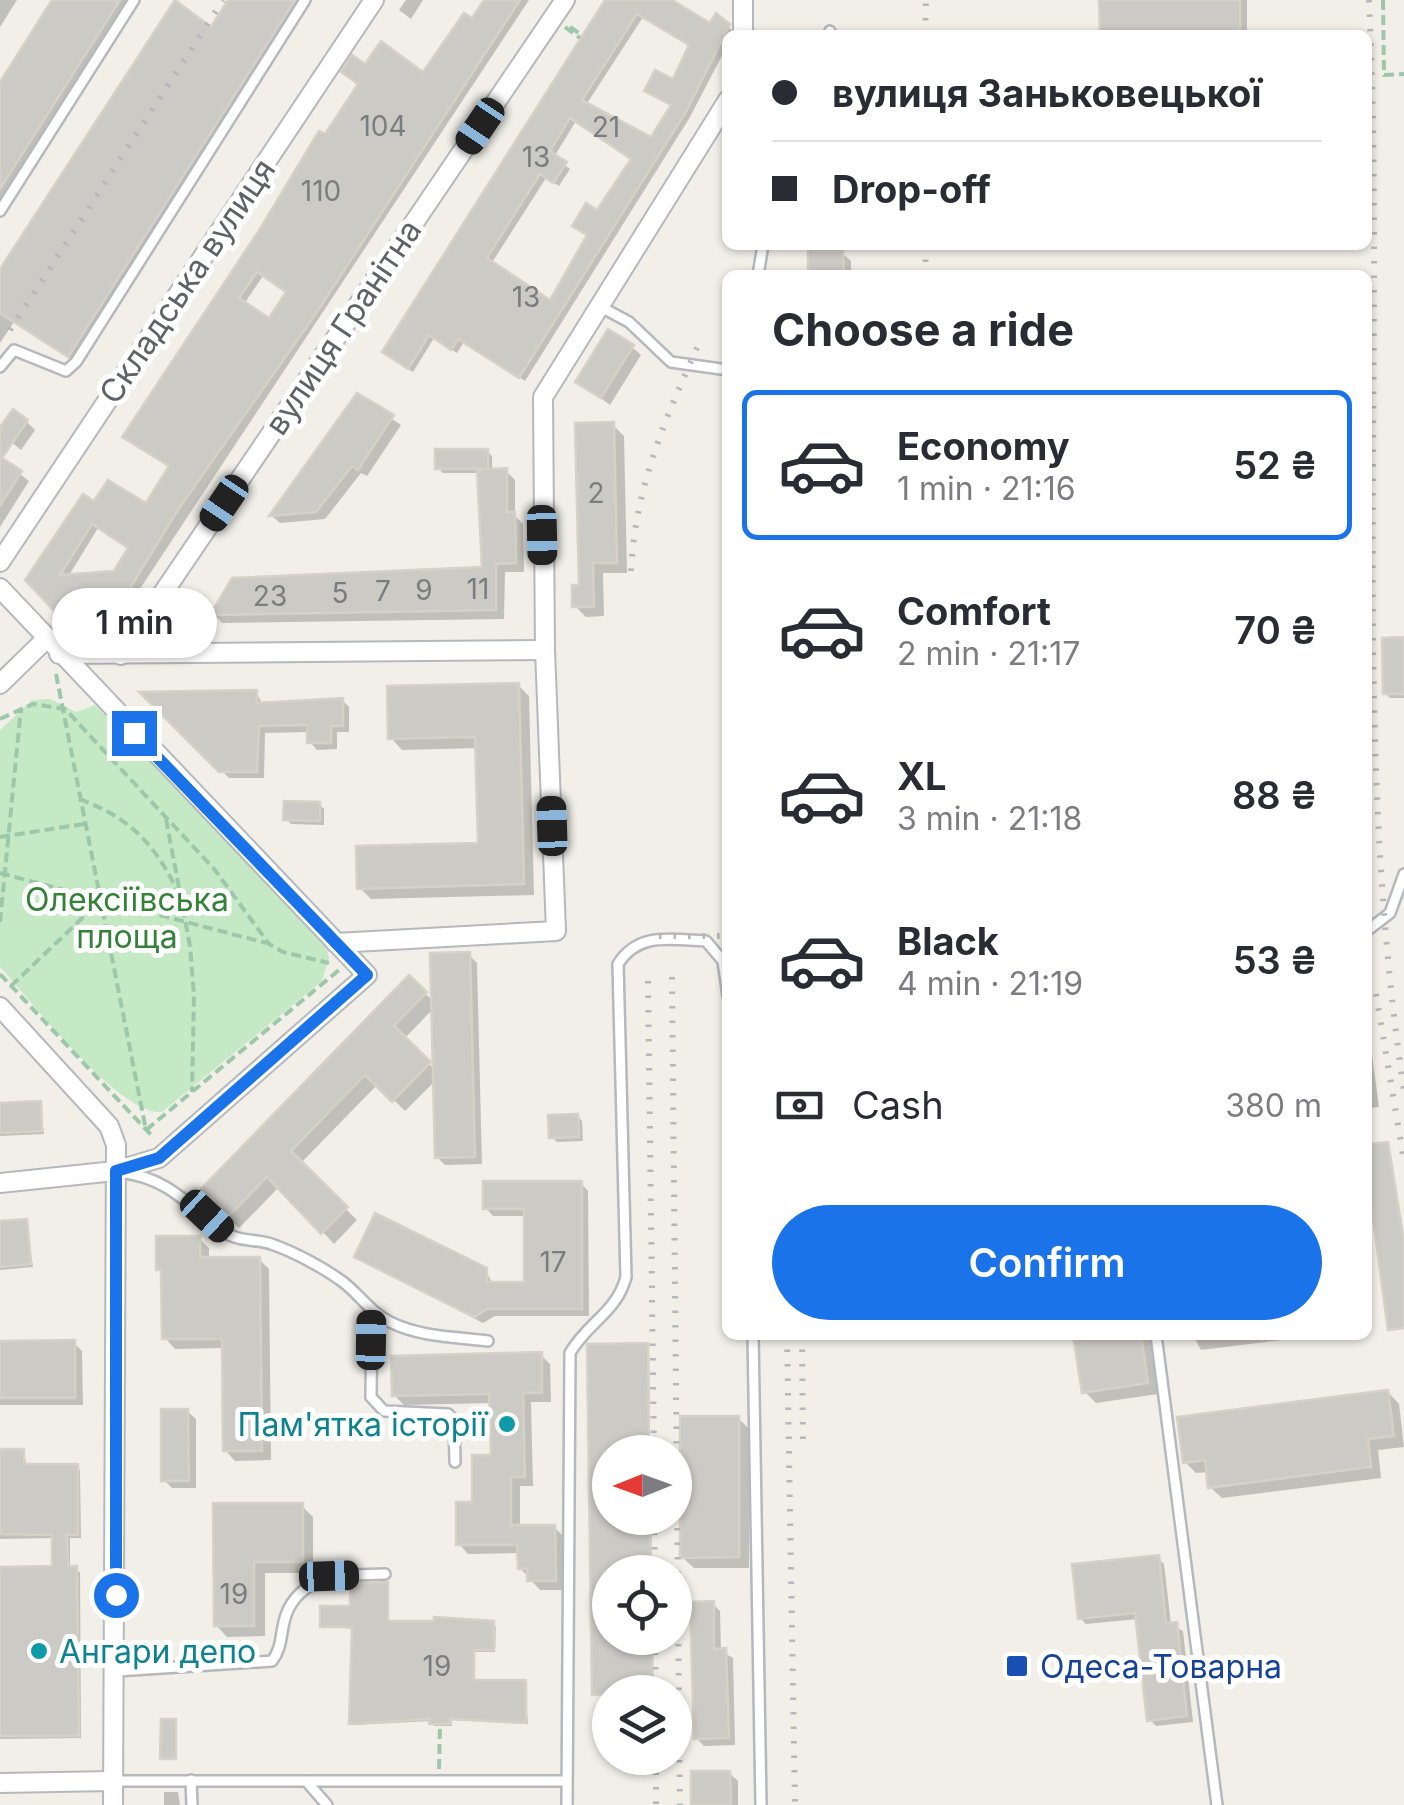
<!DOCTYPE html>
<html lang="en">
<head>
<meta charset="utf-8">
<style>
	body { margin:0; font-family:Inter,sans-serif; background:#f2f2f3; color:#2b2b33; height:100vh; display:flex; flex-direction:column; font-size:38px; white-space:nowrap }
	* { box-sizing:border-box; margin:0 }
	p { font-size:32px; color:#7c7c81 }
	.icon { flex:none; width:55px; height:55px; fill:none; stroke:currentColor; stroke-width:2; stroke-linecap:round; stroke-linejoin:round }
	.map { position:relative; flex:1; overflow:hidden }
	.sheet { position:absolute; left:722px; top:270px; width:650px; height:1070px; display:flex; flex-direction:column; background:#fff; border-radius:15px; box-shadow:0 2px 8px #0004 }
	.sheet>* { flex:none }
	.hud { position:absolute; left:722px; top:30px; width:650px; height:220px; border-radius:15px; box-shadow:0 2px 8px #0004; display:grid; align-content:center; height:220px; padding:0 50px; background:#fff }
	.needle { width:65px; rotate:269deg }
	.tools { position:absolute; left:592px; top:1435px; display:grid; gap:20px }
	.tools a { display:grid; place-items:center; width:100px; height:100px; border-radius:50%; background:#fff; box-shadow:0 2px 8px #0004; font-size:50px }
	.end { position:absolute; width:45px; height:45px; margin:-22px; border:12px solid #1a73e8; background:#fff; box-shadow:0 0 0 5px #fff }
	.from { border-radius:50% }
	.bubble { position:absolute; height:70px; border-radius:35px; background:#fff; box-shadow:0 2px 8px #0004; font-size:32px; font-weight:600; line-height:70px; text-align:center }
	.car { position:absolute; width:30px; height:60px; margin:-30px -15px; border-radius:12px; box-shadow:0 0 8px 2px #0007; background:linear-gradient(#222 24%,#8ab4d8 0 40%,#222 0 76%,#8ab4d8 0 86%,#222 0) }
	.hud b { display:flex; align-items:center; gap:35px; height:95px; font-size:38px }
	.hud b+b { border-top:2px solid #e1e1e2 }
	.hud i { width:25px; height:25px; background:#2b2b33 }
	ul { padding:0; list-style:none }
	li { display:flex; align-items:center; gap:30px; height:150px; margin:0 20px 15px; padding:0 30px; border:5px solid transparent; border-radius:15px }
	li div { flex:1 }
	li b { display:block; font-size:38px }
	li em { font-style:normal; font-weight:600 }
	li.on { border-color:#1a73e8 }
	li>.icon { width:90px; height:90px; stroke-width:1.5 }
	h2 { padding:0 50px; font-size:45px; line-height:120px }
	.pay { display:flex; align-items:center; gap:25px; height:110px; padding:0 50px; font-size:38px }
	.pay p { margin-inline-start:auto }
	.button { display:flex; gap:20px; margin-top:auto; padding:20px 50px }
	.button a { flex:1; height:115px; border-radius:60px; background:#1a73e8; color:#fff; font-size:40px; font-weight:600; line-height:115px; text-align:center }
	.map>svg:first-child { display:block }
	.green { fill:#c5e8c5 }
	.shadow { fill:#0003; fill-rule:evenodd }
	.building { fill:#cccac5; stroke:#d6d1c6; stroke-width:2.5; fill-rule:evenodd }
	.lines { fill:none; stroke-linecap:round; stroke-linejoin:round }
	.lane-casing { stroke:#b5b8bc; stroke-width:14 }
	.street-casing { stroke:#b5b8bc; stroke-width:22 }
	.path { stroke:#9cc7a9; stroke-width:4; stroke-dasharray:10 5; stroke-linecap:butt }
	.lane { stroke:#fff; stroke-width:9 }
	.street { stroke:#fff; stroke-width:18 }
	.rail { stroke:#b6b7b8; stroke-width:6; stroke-dasharray:2.5 12; stroke-linecap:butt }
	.route { stroke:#1a73e8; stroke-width:12 }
	.culture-dot { fill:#0f9aa8; stroke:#fff; stroke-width:4 }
	.transit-dot { fill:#1a4fb4; stroke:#fff; stroke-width:4 }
	.labels { text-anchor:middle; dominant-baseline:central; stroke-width:10; stroke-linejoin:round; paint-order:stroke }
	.number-label { font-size:28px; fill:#7a7d7f }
	.street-label { font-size:32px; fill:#5f6368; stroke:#fff }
	.park-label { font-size:32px; fill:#348238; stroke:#fff }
	.culture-label { font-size:32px; fill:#0d838f; stroke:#fff; text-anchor:end }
	.transit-label { font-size:32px; fill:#164399; stroke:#fff; text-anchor:start }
</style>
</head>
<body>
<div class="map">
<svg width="1404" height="1805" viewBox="0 0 1404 1805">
	<rect width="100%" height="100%" fill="#f1efe8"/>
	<path class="green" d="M50,699L76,712L95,705L324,939L329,958L322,981L162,1112C119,1116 30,999 0,967V730L32,700Z"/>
	<g class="shadow">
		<polygon points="0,0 17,0 0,27"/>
		<polygon points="55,0 133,0 0,209 0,86"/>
		<polygon points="231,0 310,0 77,363 14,322 0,343 0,273 211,31"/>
		<polygon points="406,0 423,0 411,19 399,10"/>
		<path d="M487,0H529L120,619L69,621L28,580L95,505L147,507L172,468L131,442L361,84L365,67L424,75ZM263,276L288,293L270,321L244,304ZM98,528L131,549L115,573L68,577Z"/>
		<path d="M608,0H667L711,27L717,17L734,32L728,35V44L690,117L525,381L464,342L457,353L434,338L413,372L390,357ZM643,17L691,46L674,82L647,91L673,106L652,140L586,105ZM576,121L633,159L551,304L491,264L546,178L559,186L570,169L554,157Z"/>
		<polygon points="1102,0 1247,0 1247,35 1103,35"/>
		<polygon points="842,253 851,261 851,275 811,275"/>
		<polygon points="632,347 641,355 610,405 578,381"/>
		<polygon points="358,396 401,425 367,476 361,473 325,519 280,523 272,516"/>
		<polygon points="27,422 35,430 21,450 0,433"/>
		<polygon points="613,425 624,436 627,573 603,573 604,616 586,617 575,606"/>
		<polygon points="487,451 492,456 492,472 506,471 515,480 515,516 523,524 524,572 505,572 504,619 222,623 214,614 485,570 479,473 443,473 438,468"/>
		<polygon points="0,459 29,481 0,527"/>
		<polygon points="1404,641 1404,698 1390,698 1385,693"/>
		<polygon points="518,685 529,696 534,895 371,899 360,888 480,845 478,748 402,750 391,738"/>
		<polygon points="256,692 263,705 342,700 349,707 349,732 337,732 337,749 317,750 310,742 310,732 265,733 264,778 229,778 145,694"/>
		<polygon points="319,804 324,809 324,825 291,824 286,819"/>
		<path d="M469,955L477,963L482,1164L445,1165L437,1157L435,1081L405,1111L378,1084L300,1164L357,1220L334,1244L280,1186L239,1228L202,1192L409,978L434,1002ZM434,1008L435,1070L404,1039Z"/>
		<polygon points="1368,1025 1379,1107 1368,1108"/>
		<polygon points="40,1103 44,1134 0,1136 0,1105"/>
		<polygon points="577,1116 582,1121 583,1141 557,1142 552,1137"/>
		<polygon points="581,1183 588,1191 589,1316 495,1316 483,1323 357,1257 485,1270 493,1284 526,1284 526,1216 493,1216 486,1208"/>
		<polygon points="26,1221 33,1267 0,1270 0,1223"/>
		<polygon points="199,1238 209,1248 209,1259 259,1259 269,1269 271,1460 235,1461 225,1450 225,1348 175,1349 165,1338 164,1275 158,1269"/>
		<polygon points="1076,1335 1149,1335 1158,1394 1096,1403 1085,1392"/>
		<polygon points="1193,1335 1323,1335 1201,1350"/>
		<polygon points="0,1343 74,1343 82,1351 83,1405 0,1405"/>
		<polygon points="589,1346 649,1347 650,1452 610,1452 610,1518 651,1518 652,1572 610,1572 610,1638 653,1638 653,1692 594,1694"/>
		<polygon points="541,1355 550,1364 551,1402 531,1402 533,1486 520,1486 520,1527 554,1527 564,1537 564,1590 540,1590 520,1568 520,1553 468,1554 459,1544 493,1457 492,1403 404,1405 394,1395"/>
		<polygon points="1388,1392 1399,1404 1404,1447 1378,1450 1381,1478 1222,1498 1210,1487 1209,1472 1196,1473 1185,1462"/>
		<polygon points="187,1411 196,1419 196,1488 172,1488 164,1480"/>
		<polygon points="738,1418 749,1429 749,1568 694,1568 682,1557"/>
		<polygon points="0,1450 23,1451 27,1467 80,1470 81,1538 70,1538 70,1569 80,1572 81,1738 0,1739 0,1569 55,1569 55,1538 0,1539"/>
		<polygon points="216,1506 302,1506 313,1517 313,1573 265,1573 265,1636 227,1637 216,1625"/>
		<polygon points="1158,1558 1164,1564 1171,1625 1183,1631 1193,1722 1156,1726 1149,1719 1138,1619 1086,1624 1080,1618"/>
		<polygon points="387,1584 389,1623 496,1626 495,1652 475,1652 475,1683 525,1683 528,1724 452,1720 452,1726 434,1726 431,1721 354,1725 354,1629 323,1626"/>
		<polygon points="713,1604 720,1611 721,1651 733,1658 735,1745 704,1746 696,1738"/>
		<polygon points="729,1773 738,1781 738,1805 694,1805"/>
		<polygon points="164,1792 178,1792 180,1805 164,1805"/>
	</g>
	<g class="building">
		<polygon points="52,0 120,0 0,189 0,82"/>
		<polygon points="175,0 211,27 228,0 295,0 68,357 0,313 0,269"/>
		<path d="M484,0H520L317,312L178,510L114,614L60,617L25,580L83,494L94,501L108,480L146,503L169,466L122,437L260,229L319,131L325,134L358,84L341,72L352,55L365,64L381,41L423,72L464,13L472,18ZM257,272L286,292L269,318L239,298ZM92,524L128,548L114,571L60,575Z"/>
		<path d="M605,0H672L710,23L716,13L730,24L686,112L519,378L458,339L451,350L429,335L408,369L382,352ZM637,14L689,45L673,79L655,70L644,91L671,105L651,137L582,100ZM570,118L631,159L597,210L586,203L572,226L587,235L550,300L487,258L540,174L553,183L567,162L550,151Z"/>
		<polygon points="1099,0 1240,0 1240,35 1100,35"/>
		<polygon points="808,251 843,251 844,275 808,275"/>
		<polygon points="608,329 634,345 601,398 575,382"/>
		<polygon points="357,393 394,415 358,470 352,466 316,512 269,516"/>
		<polygon points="13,409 28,420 2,458 22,471 0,506 0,427"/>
		<polygon points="614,422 617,563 593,563 594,607 572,607 572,585 579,585 575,423"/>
		<rect x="435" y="449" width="53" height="20"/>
		<polygon points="507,468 507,512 515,512 516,563 496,564 496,610 210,615 232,578 482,567 477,470"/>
		<polygon points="1404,637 1404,694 1383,694 1382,638"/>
		<polygon points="519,683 524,884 357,889 356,846 478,843 475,737 388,739 387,686"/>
		<polygon points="257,690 257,703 343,698 343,726 331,726 331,743 307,743 307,725 259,726 257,772 219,772 139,692"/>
		<polygon points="284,801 320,802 320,821 283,820"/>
		<polygon points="470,952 475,1157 435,1158 430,953"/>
		<polygon points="409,975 427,992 394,1026 431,1062 392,1102 365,1075 291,1151 348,1207 321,1234 267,1177 226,1219 198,1192"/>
		<polygon points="41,1101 42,1131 0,1133 0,1103"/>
		<polygon points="578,1114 579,1137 549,1138 548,1115"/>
		<polygon points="1388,1142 1404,1241 1404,1328 1388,1330 1368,1182 1368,1144"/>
		<polygon points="483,1181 582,1181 582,1309 487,1309 474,1317 354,1257 375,1213 487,1268 487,1282 524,1282 524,1209 483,1209"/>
		<polygon points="27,1219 31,1264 0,1267 0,1221"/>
		<polygon points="156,1236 200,1236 200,1257 260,1257 262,1451 223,1451 222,1339 162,1339 161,1270 156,1270"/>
		<polygon points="1073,1335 1141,1335 1148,1383 1082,1393"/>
		<polygon points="75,1340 75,1398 0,1398 0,1341"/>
		<polygon points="648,1343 649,1452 610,1452 610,1518 650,1518 651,1572 610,1572 610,1638 652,1638 653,1692 592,1695 587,1344"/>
		<polygon points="542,1352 542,1393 523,1393 525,1477 511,1477 511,1525 555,1525 556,1581 527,1581 527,1569 518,1569 517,1545 456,1545 456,1502 472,1502 472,1455 491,1455 489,1394 392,1396 391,1356"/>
		<polygon points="1388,1390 1394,1436 1368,1439 1371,1467 1208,1488 1205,1460 1183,1463 1177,1417"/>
		<polygon points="161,1409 188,1409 189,1481 161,1481"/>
		<polygon points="680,1416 739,1416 739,1557 680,1558"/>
		<polygon points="0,1449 24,1449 24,1464 78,1464 78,1535 67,1535 68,1566 77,1566 79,1736 0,1736 0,1567 52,1566 52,1535 0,1534"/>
		<polygon points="213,1503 303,1503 303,1562 254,1562 254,1626 214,1626"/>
		<polygon points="1159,1555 1166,1623 1177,1622 1187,1716 1147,1721 1135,1613 1078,1619 1072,1564"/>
		<polygon points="388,1582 388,1621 434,1621 434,1617 494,1621 494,1650 474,1650 474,1680 526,1680 526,1723 451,1719 451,1724 429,1724 429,1719 349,1724 352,1627 320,1627 320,1606 350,1606 350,1584"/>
		<polygon points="714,1601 714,1649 726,1648 729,1738 694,1739 690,1602"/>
		<polygon points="161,1719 176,1719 176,1759 160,1759"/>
		<polygon points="691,1771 730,1771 731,1805 691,1805"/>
	</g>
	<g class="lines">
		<defs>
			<g id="lane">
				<polyline points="829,35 830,31"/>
				<polyline points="0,211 134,0"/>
				<polyline points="758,275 763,245"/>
				<polyline points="599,306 629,322 671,362 728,370"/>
				<polyline points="0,367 14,350 66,371 76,362 305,0"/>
				<polyline points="1368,930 1390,913 1404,874"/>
				<path d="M125,1173C169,1179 189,1206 223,1231C239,1243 257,1238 274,1245C296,1253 324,1268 343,1282C360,1295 370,1312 390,1322C420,1337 455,1337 488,1341"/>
				<polyline points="372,1311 371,1397 384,1411 448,1414 454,1420 455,1462"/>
				<polyline points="753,1335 761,1805"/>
				<polyline points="1156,1335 1217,1805"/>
				<path d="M116,1671L272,1661C283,1647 280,1632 286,1615C301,1573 348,1575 385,1574"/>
				<polyline points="191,1780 192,1805"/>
				<polyline points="114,1781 566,1781"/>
				<polyline points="307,1782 327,1805"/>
				<path d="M567,1805L570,1353C587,1323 617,1312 626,1277L618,964C639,931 672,940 706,941L723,961L728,996"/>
			</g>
			<g id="street">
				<polyline points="743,35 743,0"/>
				<polyline points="0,562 374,0"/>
				<polyline points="0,588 367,975 159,1158 115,1171 0,1183"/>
				<polyline points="59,654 545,650"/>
				<polyline points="121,655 565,0"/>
				<polyline points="0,684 47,638"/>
				<polyline points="336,943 556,931 545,650 543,397 728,100"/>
				<polyline points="0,1007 109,1126 116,1145 113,1805"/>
				<polyline points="0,1783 113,1781"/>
			</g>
		</defs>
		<use href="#lane" class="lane-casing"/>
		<use href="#street" class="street-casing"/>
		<g class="path">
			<polyline points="1383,0 1384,75 1404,74"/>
			<polyline points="565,27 580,38"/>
			<polyline points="570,27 582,35"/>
			<polyline points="56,674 146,1130 339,970"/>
			<polyline points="0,719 33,704 65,709 215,870 269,944 283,952 329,963"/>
			<path d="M79,799C129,817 154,843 177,890"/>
			<polyline points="166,819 190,946 194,995 192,1092"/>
			<polyline points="0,837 84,824"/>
			<polyline points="0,873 266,943"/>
			<polyline points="0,922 21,708"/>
			<polyline points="0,974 153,1137"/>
			<polyline points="11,986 98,903"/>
			<polyline points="439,1769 440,1724"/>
		</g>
		<use href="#lane" class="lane"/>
		<use href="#street" class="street"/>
		<g class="rail">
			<path d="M1369,0C1386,363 1350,730 1404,1091"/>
			<polyline points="925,35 926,0"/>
			<polyline points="925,245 926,275"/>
			<polyline points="10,330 223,0"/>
			<path d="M631,571C635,486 667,414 702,337"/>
			<polyline points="659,936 728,936"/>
			<polyline points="672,977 680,1805"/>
			<polyline points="648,981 654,1452"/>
			<polyline points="1376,994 1404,1161"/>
			<polyline points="787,1335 795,1805"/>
			<polyline points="802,1335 803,1445"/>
			<polyline points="654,1518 655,1572"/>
			<polyline points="655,1638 656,1692"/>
			<polyline points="656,1758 656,1805"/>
		</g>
	</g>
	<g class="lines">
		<polyline class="route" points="116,1595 116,1171 159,1158 367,975 134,733"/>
	</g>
	<g class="culture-dot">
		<circle cx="507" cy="1424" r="10"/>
		<circle cx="39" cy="1651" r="10"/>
	</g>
	<rect class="transit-dot" x="1005" y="1654" width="24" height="24" rx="5"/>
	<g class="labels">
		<g class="number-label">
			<text x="383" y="126">104</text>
			<text x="606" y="127">21</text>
			<text x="536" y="157">13</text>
			<text x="321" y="191">110</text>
			<text x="526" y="297">13</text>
			<text x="596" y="493">2</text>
			<text x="478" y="589">11</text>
			<text x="424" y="590">9</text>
			<text x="383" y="591">7</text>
			<text x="340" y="593">5</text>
			<text x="270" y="596">23</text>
			<text x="553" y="1262">17</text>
			<text x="234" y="1594">19</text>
			<text x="437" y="1666">19</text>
		</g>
		<g class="street-label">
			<text transform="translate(187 281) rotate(-56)">Складська вулиця</text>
			<text transform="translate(343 327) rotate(-56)">вулиця Гранітна</text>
		</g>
		<g class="park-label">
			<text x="127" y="899">Олексіївська<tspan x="127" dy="37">площа</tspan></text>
		</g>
		<g class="culture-label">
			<text x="487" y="1424">Пам'ятка історії</text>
			<text x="59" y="1651" text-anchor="start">Ангари депо</text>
		</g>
		<g class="transit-label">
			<text x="1040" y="1666">Одеса-Товарна</text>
		</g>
	</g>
</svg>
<div class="tools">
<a><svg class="needle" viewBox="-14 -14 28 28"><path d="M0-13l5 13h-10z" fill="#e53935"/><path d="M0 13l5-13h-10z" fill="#7c7c81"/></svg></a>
<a><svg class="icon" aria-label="locate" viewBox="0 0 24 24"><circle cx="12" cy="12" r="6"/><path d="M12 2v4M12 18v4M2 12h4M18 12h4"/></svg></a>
<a><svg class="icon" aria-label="layers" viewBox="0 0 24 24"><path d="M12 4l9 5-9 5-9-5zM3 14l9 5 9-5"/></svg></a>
</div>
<i class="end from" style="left:116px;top:1595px"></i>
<i class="end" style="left:134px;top:733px"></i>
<div class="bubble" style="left:52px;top:588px;width:165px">1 min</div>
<i class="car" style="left:480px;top:126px;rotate:214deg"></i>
<i class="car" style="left:224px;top:503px;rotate:214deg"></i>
<i class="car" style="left:542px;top:535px;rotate:179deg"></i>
<i class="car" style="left:552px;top:826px;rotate:358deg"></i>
<i class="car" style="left:207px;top:1216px;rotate:133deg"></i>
<i class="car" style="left:371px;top:1340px;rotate:1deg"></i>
<i class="car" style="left:329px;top:1576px;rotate:88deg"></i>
<div class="hud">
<b><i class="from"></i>вулиця Заньковецької</b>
<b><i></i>Drop-off</b>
</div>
<section class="sheet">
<h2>Choose a ride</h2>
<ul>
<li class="on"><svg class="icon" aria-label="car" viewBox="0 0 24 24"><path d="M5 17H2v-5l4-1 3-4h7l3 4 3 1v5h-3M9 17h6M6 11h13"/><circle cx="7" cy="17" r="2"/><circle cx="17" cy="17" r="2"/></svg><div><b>Economy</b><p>1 min · 21:16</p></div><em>52 ₴</em></li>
<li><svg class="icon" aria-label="car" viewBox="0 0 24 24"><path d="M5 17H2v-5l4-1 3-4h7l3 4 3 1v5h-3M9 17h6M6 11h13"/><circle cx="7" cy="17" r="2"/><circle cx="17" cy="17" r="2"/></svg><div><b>Comfort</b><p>2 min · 21:17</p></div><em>70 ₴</em></li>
<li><svg class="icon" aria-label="car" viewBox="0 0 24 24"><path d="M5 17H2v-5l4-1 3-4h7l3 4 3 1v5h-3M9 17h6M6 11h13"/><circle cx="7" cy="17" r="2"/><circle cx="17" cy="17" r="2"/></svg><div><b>XL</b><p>3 min · 21:18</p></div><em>88 ₴</em></li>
<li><svg class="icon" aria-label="car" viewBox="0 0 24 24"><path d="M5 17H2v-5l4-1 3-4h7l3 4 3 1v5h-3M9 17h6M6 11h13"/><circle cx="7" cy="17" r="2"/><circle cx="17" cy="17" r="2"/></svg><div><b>Black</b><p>4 min · 21:19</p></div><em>53 ₴</em></li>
</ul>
<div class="pay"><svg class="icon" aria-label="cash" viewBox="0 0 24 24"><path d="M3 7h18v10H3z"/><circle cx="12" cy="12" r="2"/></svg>Cash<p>380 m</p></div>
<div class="button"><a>Confirm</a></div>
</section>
</div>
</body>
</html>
